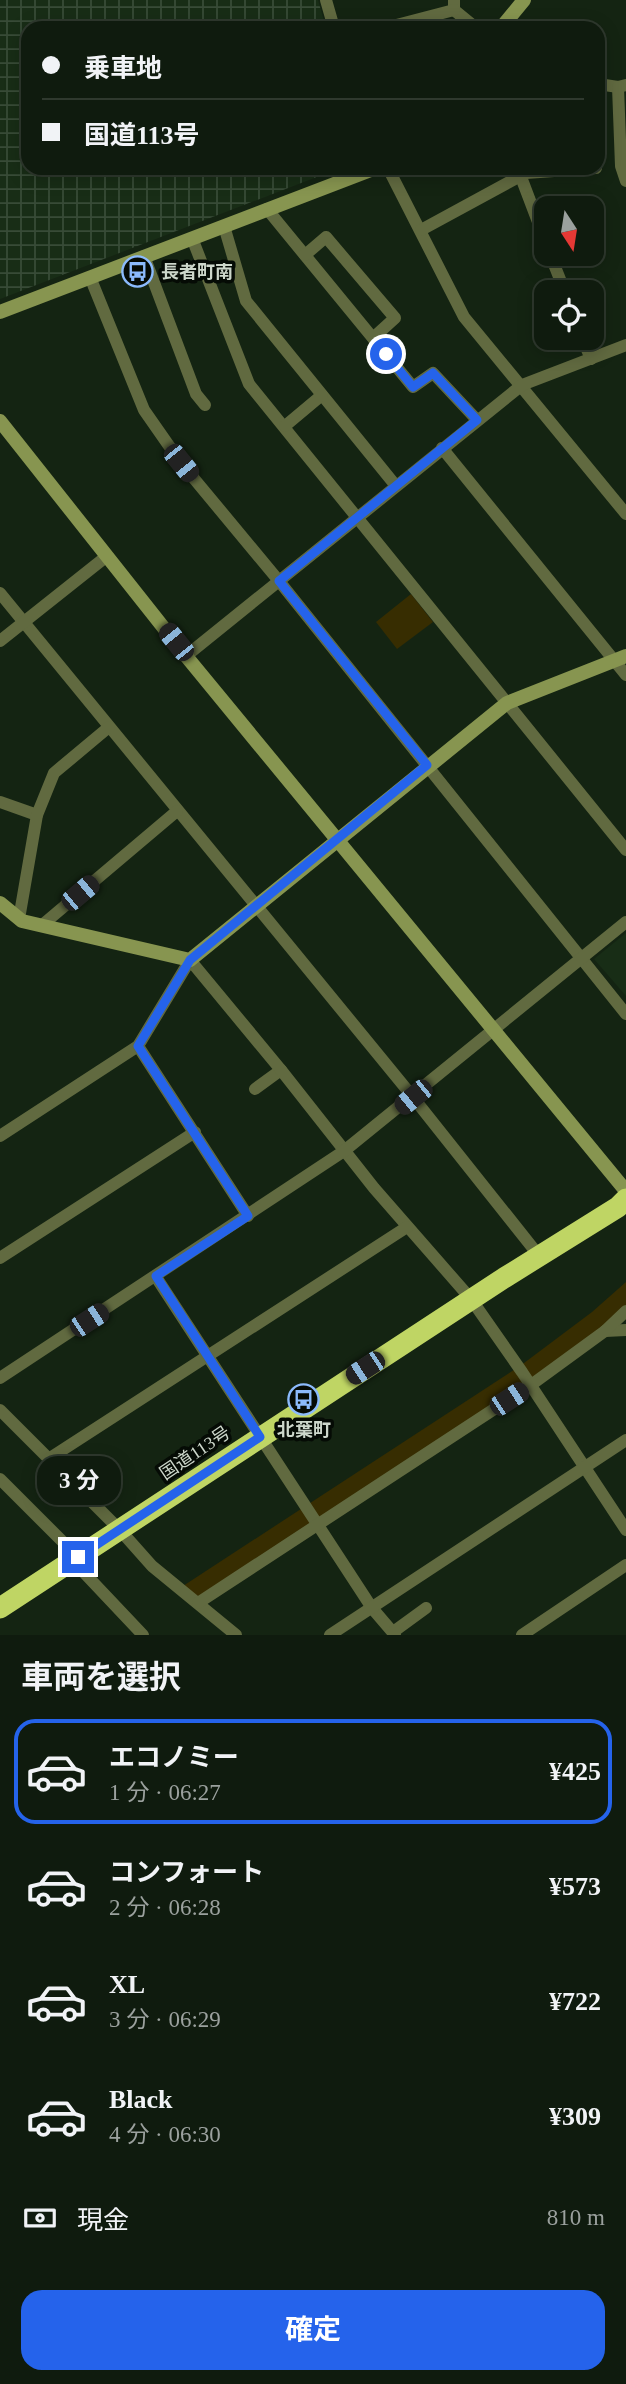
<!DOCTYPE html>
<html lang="ja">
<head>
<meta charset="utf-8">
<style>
	body { margin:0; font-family:"Times New Roman","Noto Sans JP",serif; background:#182417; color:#f1f3f6; height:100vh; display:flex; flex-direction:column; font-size:26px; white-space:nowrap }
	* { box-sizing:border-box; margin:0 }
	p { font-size:23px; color:#9ba19e }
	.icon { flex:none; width:38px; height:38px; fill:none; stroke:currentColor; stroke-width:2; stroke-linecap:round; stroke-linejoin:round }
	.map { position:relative; height:1635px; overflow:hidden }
	.panel { display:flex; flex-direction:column; background:#0f1b0e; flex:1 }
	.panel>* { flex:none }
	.guide { position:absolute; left:21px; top:21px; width:584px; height:154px; border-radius:21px; box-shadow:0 4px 18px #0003,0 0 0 2px #2f392e; display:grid; align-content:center; height:154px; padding:0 21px; background:#0f1b0e }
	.needle { width:46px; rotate:168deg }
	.controls { position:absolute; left:534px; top:196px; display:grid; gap:14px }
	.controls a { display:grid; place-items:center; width:70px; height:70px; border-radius:14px; background:#0f1b0e; box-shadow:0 4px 18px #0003,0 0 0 2px #2f392e; font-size:35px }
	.end { position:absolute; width:32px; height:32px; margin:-16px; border:9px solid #2563eb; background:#fff; box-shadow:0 0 0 4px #fff }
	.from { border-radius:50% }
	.bubble { position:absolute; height:49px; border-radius:21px; background:#0f1b0e; box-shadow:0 4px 18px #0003,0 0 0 2px #2f392e; font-size:23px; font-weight:700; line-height:49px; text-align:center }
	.car { position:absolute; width:21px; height:42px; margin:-21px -10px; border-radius:9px; box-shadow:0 0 5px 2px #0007; background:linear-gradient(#222 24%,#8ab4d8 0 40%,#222 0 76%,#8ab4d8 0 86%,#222 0) }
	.guide b { display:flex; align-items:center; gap:24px; height:66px; font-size:26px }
	.guide b+b { border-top:2px solid #2f392e }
	.guide i { width:18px; height:18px; background:#f1f3f6 }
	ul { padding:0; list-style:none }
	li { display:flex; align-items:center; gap:21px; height:105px; margin:0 14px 10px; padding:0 7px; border:4px solid transparent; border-radius:21px }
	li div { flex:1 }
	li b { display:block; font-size:26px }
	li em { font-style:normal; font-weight:700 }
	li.active { border-color:#2563eb }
	li>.icon { width:63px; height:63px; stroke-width:1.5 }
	h2 { padding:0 21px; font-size:32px; line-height:84px }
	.pay { display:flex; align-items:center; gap:18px; height:77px; padding:0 21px; font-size:26px }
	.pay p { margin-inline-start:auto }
	.primary-button { display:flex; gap:14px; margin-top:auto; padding:14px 21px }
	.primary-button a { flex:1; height:80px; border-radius:21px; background:#2563eb; color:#fff; font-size:28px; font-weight:700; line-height:80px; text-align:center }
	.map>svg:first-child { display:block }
	.built { fill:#182d16 }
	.industrial { fill:url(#industrial-grid) }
	.park { fill:#372d01 }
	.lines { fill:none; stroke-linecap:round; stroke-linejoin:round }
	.street { stroke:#616a40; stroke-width:12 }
	.secondary { stroke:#879550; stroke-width:14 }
	.highway { stroke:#bfd564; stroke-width:21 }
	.route { stroke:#2563eb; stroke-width:9 }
	.labels { text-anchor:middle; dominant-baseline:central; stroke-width:7; stroke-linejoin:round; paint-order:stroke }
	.poi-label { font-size:18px; font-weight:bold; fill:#cdd7cb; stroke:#050b05; text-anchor:start }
	.street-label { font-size:18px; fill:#cdd7cb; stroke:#050b05 }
</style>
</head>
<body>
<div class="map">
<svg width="626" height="1635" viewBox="0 0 626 1635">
	<defs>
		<pattern id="industrial-grid" width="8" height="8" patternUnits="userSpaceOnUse" patternTransform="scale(1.75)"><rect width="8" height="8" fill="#182d16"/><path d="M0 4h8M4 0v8" fill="none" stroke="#384b37"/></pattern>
	</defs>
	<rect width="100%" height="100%" fill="#142412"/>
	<polygon class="built" points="626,933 626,996 594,959"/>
	<polygon class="industrial" points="0,0 318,0 326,28 28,28 28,168 340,168 0,299"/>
	<g class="park">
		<polygon points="411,594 433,622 397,649 376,622"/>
		<polygon points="626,1282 626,1311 605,1331 198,1603 183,1586 520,1366 592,1312"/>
	</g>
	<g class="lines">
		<g class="street">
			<polyline points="326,0 334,28"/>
			<polyline points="454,0 454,10 476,28"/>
			<polyline points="385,28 454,10"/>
			<polyline points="598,84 618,87 626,85"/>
			<polyline points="618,87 621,166 626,181"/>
			<polyline points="388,168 464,317 626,514"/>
			<polyline points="521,177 546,243"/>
			<polyline points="267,209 413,387 433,373 477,420"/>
			<polyline points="224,226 246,301 396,486"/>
			<polyline points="421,230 526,173 596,168"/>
			<polyline points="192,238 249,384 626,850"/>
			<polyline points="550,254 565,292"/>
			<polyline points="305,255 326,237 395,318 373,338"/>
			<polyline points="144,256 196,394 205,405"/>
			<polyline points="90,277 144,410 181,463 279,581 626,1014"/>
			<polyline points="582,338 591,359"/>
			<polyline points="285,426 322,395"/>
			<polyline points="442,448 626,675"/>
			<polyline points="0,593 408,1091 540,1257"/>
			<polyline points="0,641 107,556"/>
			<polyline points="186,656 522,385 626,345"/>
			<polyline points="0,802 37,815"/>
			<polyline points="19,919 37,815 54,773 109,727"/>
			<polyline points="41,926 177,811"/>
			<polyline points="138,1046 248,1216"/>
			<polyline points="255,1089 281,1070"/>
			<polyline points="0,1136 138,1046 190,960 281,1070 374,1188 471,1299 522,1372 626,1530"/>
			<polyline points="0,1258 195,1132"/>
			<polyline points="156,1277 372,1608 395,1635"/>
			<polyline points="605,1331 626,1330"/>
			<polyline points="0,1378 344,1151 626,922"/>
			<polyline points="0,1410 120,1530 152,1566 236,1635"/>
			<polyline points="50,1458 407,1227"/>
			<polyline points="0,1479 78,1557"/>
			<polyline points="73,1561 143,1635"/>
			<polyline points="198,1603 531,1385 605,1331 626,1311"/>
			<polyline points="393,1632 426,1608"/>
			<polyline points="330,1635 626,1440"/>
			<polyline points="522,1635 626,1565"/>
		</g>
		<g class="secondary">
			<polyline points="501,28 524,0"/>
			<polyline points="0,312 376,168"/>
			<polyline points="0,421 186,656 626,1191"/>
			<polyline points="0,903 22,921 190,960 507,703 626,656"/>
		</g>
		<polyline class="highway" points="0,1608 504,1278 618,1207 626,1199"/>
	</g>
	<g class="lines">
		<polyline class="route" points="78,1557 260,1437 156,1276 248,1216 138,1046 190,960 427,765 279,581 477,420 433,373 413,387 386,354"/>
	</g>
	<defs>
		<symbol id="bus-ring" viewBox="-11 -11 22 22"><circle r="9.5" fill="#050b05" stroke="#8bbafc" stroke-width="1.5"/><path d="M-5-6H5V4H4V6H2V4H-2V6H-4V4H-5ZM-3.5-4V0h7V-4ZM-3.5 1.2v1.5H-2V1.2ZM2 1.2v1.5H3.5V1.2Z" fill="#8bbafc"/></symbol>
	</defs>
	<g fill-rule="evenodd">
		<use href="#bus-ring" x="120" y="254" width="35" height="35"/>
		<use href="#bus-ring" x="286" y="1382" width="35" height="35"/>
	</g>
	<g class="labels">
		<g class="poi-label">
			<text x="161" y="272">長者町南</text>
			<text x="304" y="1430" text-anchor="middle">北葉町</text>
		</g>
		<g class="street-label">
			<text transform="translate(195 1453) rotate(-34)">国道113号</text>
		</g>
	</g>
</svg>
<div class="controls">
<a><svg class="needle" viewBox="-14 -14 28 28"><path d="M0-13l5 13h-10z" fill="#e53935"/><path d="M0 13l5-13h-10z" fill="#9ba19e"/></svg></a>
<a><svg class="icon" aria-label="locate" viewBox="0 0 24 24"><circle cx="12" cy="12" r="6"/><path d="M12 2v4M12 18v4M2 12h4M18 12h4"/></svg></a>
</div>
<i class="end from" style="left:386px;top:354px"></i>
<i class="end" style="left:78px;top:1557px"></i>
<div class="bubble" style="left:37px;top:1456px;width:84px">3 分</div>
<i class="car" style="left:181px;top:463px;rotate:141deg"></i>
<i class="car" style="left:176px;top:642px;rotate:321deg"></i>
<i class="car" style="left:80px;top:893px;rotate:50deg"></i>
<i class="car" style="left:413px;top:1097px;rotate:231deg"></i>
<i class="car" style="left:89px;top:1320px;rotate:57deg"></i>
<i class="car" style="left:365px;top:1368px;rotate:237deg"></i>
<i class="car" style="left:509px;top:1399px;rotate:57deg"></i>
<div class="guide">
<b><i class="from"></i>乗車地</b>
<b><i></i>国道113号</b>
</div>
</div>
<section class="panel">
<h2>車両を選択</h2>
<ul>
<li class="active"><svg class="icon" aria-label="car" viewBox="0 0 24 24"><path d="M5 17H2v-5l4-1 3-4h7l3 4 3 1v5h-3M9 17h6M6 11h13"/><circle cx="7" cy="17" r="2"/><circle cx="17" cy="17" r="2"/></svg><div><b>エコノミー</b><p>1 分 · 06:27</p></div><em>¥425</em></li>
<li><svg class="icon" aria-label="car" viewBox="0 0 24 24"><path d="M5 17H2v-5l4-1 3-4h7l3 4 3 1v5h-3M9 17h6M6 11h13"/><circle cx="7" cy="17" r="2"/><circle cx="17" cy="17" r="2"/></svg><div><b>コンフォート</b><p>2 分 · 06:28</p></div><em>¥573</em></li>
<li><svg class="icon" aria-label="car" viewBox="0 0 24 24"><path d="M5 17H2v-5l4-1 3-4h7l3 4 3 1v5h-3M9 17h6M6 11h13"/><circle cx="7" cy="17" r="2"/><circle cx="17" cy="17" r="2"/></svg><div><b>XL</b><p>3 分 · 06:29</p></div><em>¥722</em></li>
<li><svg class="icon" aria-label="car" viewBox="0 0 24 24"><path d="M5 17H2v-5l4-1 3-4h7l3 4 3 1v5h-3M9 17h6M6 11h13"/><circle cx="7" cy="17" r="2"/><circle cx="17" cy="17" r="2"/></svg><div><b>Black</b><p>4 分 · 06:30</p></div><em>¥309</em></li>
</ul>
<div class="pay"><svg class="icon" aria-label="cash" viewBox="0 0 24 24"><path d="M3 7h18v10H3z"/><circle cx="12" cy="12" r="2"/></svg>現金<p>810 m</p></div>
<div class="primary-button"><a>確定</a></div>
</section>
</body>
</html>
